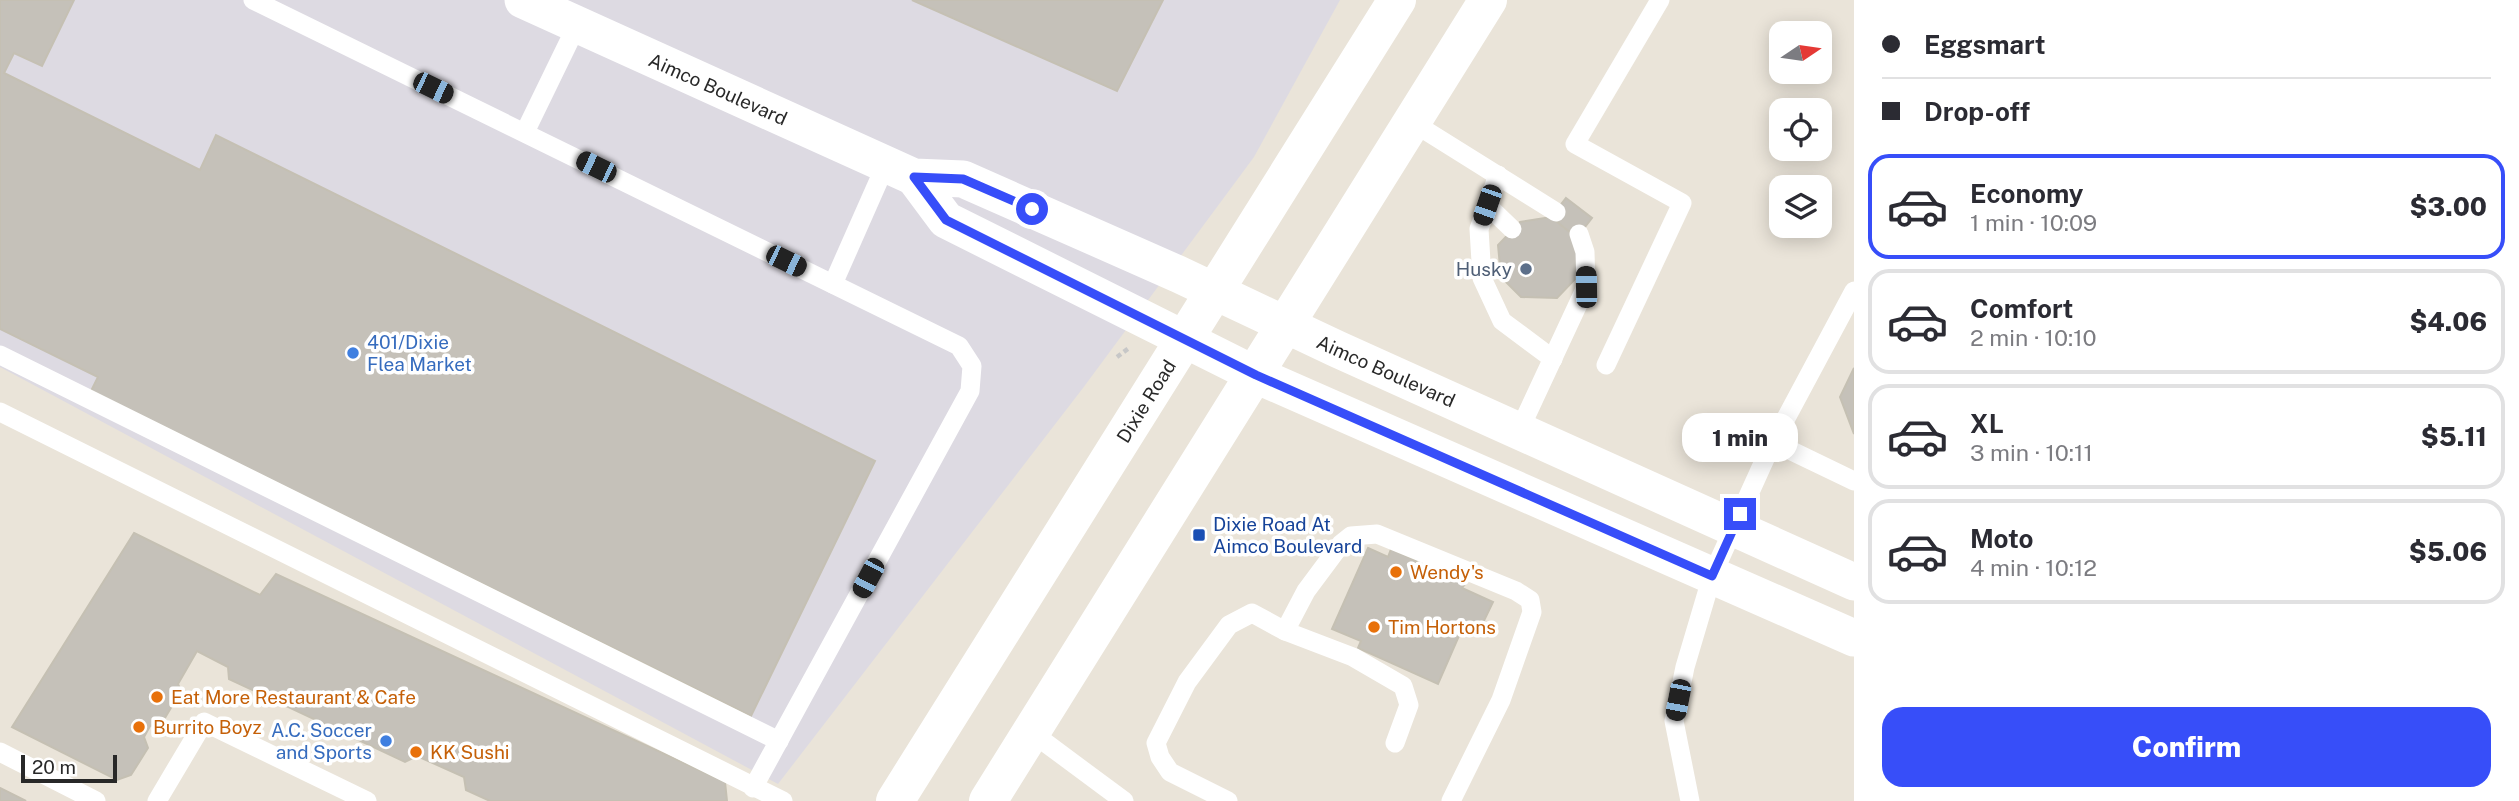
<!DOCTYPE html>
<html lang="en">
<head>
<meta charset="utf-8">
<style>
	body { margin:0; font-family:"Public Sans",sans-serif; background:#f7f7f7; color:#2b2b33; height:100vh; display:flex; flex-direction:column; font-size:26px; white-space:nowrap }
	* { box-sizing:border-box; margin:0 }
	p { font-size:23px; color:#7c7c81 }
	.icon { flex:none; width:38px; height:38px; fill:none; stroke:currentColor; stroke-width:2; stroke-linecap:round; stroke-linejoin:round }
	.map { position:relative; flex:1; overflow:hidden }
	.details { display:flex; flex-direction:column; background:#fff; width:665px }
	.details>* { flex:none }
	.top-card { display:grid; align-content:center; height:154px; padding:0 28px; background:#fff }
	.needle { width:46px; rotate:77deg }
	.buttons { position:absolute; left:1769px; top:21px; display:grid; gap:14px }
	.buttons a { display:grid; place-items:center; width:63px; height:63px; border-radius:14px; background:#fff; box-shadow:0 4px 18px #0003; font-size:35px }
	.scale { position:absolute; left:21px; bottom:18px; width:96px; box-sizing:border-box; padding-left:7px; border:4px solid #282828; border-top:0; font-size:19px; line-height:24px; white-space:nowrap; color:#282828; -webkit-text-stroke:5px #fff; paint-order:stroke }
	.end { position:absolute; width:32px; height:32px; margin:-16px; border:9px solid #374ef9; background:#fff; box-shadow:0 0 0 4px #fff }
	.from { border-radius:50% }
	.bubble { position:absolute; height:49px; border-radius:21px; background:#fff; box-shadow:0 4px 18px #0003; font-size:23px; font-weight:800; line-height:49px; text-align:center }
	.car { position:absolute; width:21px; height:42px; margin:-21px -10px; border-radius:9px; box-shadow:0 0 5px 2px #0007; background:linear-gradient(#222 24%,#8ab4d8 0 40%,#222 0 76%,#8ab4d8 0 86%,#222 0) }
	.top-card b { display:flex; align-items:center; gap:24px; height:66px; font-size:26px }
	.top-card b+b { border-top:2px solid #e1e1e2 }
	.top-card i { width:18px; height:18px; background:#2b2b33 }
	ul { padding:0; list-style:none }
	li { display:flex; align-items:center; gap:21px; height:105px; margin:0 14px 10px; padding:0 14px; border:4px solid #e1e1e2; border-radius:21px }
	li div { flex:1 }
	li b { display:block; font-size:26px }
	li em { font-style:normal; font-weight:800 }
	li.on { border-color:#374ef9 }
	li>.icon { width:63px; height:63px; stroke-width:1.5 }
	.button { display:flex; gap:14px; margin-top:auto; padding:14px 28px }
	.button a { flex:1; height:80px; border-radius:21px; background:#374ef9; color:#fff; font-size:28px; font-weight:800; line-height:80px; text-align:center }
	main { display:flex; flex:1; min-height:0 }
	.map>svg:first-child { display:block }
	.industrial { fill:#dddae2 }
	.building { fill:#c5c1b9; stroke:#c5c0b3; stroke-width:2 }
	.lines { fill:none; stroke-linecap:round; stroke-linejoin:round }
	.path { stroke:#c7c7c7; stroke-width:4.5; stroke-dasharray:5 3.5; stroke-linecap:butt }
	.lane { stroke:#fff; stroke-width:19 }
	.street { stroke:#fff; stroke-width:37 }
	.secondary { stroke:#fff; stroke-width:38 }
	.route { stroke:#374ef9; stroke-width:9 }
	.service-dot { fill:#5c6f8a; stroke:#fff; stroke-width:2.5 }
	.shop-dot { fill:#3f7fe0; stroke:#fff; stroke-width:2.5 }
	.transit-dot { fill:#1a4fb4; stroke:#fff; stroke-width:2.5 }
	.food-dot { fill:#e8710a; stroke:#fff; stroke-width:2.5 }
	.labels { text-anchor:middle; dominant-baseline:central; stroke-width:7; stroke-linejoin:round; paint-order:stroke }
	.street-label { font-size:19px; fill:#282828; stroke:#fff }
	.service-label { font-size:19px; fill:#4e5e75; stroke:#fff; text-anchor:end }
	.shop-label { font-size:19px; fill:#366cbe; stroke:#fff; text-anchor:start }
	.transit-label { font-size:19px; fill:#164399; stroke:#fff; text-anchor:start }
	.food-label { font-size:19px; fill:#c56008; stroke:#fff; text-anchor:start }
</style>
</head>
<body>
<main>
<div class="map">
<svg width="1854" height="801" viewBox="0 0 1854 801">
	<rect width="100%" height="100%" fill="#eae4d9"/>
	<polygon class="industrial" points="0,0 1340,0 1254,157 1083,388 778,784 0,367"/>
	<g class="building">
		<polygon points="0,0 74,0 42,66 14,53 4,73 200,170 216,135 875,461 751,716 91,391 98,377 0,329"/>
		<polygon points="912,0 1163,0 1117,91"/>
		<polygon points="1566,198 1592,218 1574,241 1548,221"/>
		<polygon points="1551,217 1577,238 1580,274 1557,298 1521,297 1501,277 1498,245 1520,222"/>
		<polygon points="1854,368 1854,434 1840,397"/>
		<polygon points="134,533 260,595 276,574 725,782 727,801 490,801 466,790 464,777 417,756 405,762 229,679 228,667 197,651 178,684 181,691 162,723 150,726 144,737 148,748 131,775 117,780 12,727"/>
		<polygon points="1368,548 1388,557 1391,549 1466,583 1462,588 1493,602 1480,629 1465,622 1438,684 1358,648 1361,641 1332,629"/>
		<polygon points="0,788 26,801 0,801"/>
	</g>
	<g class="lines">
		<polyline class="path" points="1117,357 1129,348"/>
		<g class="lane">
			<polyline points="253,0 959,346 972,366 970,391 753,788"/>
			<polyline points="1412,122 1556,212"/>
			<polyline points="525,132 577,25"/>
			<polyline points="1498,175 1479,229 1482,278 1502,321 1553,359"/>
			<polyline points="1487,205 1512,229"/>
			<polyline points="833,284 886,164"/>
			<polyline points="0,355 779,741"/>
			<polyline points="1606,365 1682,203 1575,144 1660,0"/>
			<polyline points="0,412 783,801"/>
			<polyline points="1519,431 1586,287 1585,252 1579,234"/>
			<polyline points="1773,442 1854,481"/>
			<polyline points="1031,732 1124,801"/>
			<polyline points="1395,743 1409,705 1403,686 1353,657 1285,631 1306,591 1341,544 1351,536 1377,534 1516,591 1530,600 1532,612 1501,700 1451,801"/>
			<polyline points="0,752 96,801"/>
			<polyline points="157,801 204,722 367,801"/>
			<polyline points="1228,801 1170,772 1160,757 1156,743 1187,682 1229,625 1252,613 1285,631"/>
			<polyline points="1690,801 1674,721 1685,667 1712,576 1769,450 1854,291"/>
		</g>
		<g class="street">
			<polyline points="523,0 914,177 963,179 1178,274 1337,349 1854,582"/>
			<polyline points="914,177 946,220 1256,375 1854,638"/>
		</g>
		<g class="secondary">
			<polyline points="895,801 1397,0"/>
			<polyline points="988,801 1488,0"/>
		</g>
	</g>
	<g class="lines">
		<polyline class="route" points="1032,209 963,179 914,177 946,220 1256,375 1712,576 1740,514"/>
	</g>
	<circle class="service-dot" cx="1526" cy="269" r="7"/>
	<g class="shop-dot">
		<circle cx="353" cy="353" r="7"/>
		<circle cx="386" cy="741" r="7"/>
	</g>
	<rect class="transit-dot" x="1192" y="528" width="14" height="14" rx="3.5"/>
	<g class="food-dot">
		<circle cx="1396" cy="572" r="7"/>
		<circle cx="1374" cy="627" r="7"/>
		<circle cx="157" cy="697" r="7"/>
		<circle cx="139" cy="727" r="7"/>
		<circle cx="416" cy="752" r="7"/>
	</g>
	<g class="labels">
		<g class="street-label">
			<text transform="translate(718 89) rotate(24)">Aimco Boulevard</text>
			<text transform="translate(1386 371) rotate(24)">Aimco Boulevard</text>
			<text transform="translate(1146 401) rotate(-58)">Dixie Road</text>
		</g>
		<g class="service-label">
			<text x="1512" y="269">Husky</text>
		</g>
		<g class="shop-label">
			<text x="367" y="342">401/Dixie<tspan x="367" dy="22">Flea Market</tspan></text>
			<text x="372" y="730" text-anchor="end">A.C. Soccer<tspan x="372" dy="22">and Sports</tspan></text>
		</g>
		<g class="transit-label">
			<text x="1213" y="524">Dixie Road At<tspan x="1213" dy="22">Aimco Boulevard</tspan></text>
		</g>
		<g class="food-label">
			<text x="1410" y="572">Wendy's</text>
			<text x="1388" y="627">Tim Hortons</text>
			<text x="171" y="697">Eat More Restaurant &amp; Cafe</text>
			<text x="153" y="727">Burrito Boyz</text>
			<text x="430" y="752">KK Sushi</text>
		</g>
	</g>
</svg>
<div class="buttons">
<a><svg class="needle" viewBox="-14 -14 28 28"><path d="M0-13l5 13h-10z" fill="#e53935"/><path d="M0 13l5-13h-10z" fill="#7c7c81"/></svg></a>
<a><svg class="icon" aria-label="locate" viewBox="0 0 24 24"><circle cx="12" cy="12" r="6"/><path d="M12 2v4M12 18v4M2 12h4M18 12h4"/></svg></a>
<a><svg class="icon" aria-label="layers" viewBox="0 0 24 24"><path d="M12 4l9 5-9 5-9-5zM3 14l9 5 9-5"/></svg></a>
</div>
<div class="scale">20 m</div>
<i class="end from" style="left:1032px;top:209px"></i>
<i class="end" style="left:1740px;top:514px"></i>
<div class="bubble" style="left:1682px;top:413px;width:116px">1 min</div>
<i class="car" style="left:433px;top:88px;rotate:116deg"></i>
<i class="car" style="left:596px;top:167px;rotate:296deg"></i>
<i class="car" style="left:1487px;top:205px;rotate:199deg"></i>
<i class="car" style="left:786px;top:261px;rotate:116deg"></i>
<i class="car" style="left:1586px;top:287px;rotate:359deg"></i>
<i class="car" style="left:868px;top:578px;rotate:208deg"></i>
<i class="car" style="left:1678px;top:700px;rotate:191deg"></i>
</div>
<section class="details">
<div class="top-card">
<b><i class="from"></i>Eggsmart</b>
<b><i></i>Drop-off</b>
</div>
<ul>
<li class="on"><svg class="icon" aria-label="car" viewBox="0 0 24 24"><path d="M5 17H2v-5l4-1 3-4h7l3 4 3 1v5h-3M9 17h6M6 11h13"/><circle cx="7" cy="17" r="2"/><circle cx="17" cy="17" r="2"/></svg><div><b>Economy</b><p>1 min · 10:09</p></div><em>$3.00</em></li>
<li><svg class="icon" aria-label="car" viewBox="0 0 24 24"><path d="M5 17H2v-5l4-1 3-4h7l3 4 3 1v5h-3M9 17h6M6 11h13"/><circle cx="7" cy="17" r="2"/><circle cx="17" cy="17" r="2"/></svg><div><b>Comfort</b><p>2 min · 10:10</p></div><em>$4.06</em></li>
<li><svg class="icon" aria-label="car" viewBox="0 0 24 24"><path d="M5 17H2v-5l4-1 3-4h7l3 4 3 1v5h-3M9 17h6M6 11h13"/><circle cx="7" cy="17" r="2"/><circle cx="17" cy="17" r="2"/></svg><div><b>XL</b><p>3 min · 10:11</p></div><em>$5.11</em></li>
<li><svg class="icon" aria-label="car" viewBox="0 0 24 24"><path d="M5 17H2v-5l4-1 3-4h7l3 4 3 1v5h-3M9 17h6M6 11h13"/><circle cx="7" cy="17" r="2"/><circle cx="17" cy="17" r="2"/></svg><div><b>Moto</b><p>4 min · 10:12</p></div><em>$5.06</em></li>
</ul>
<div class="button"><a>Confirm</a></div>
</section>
</main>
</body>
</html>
